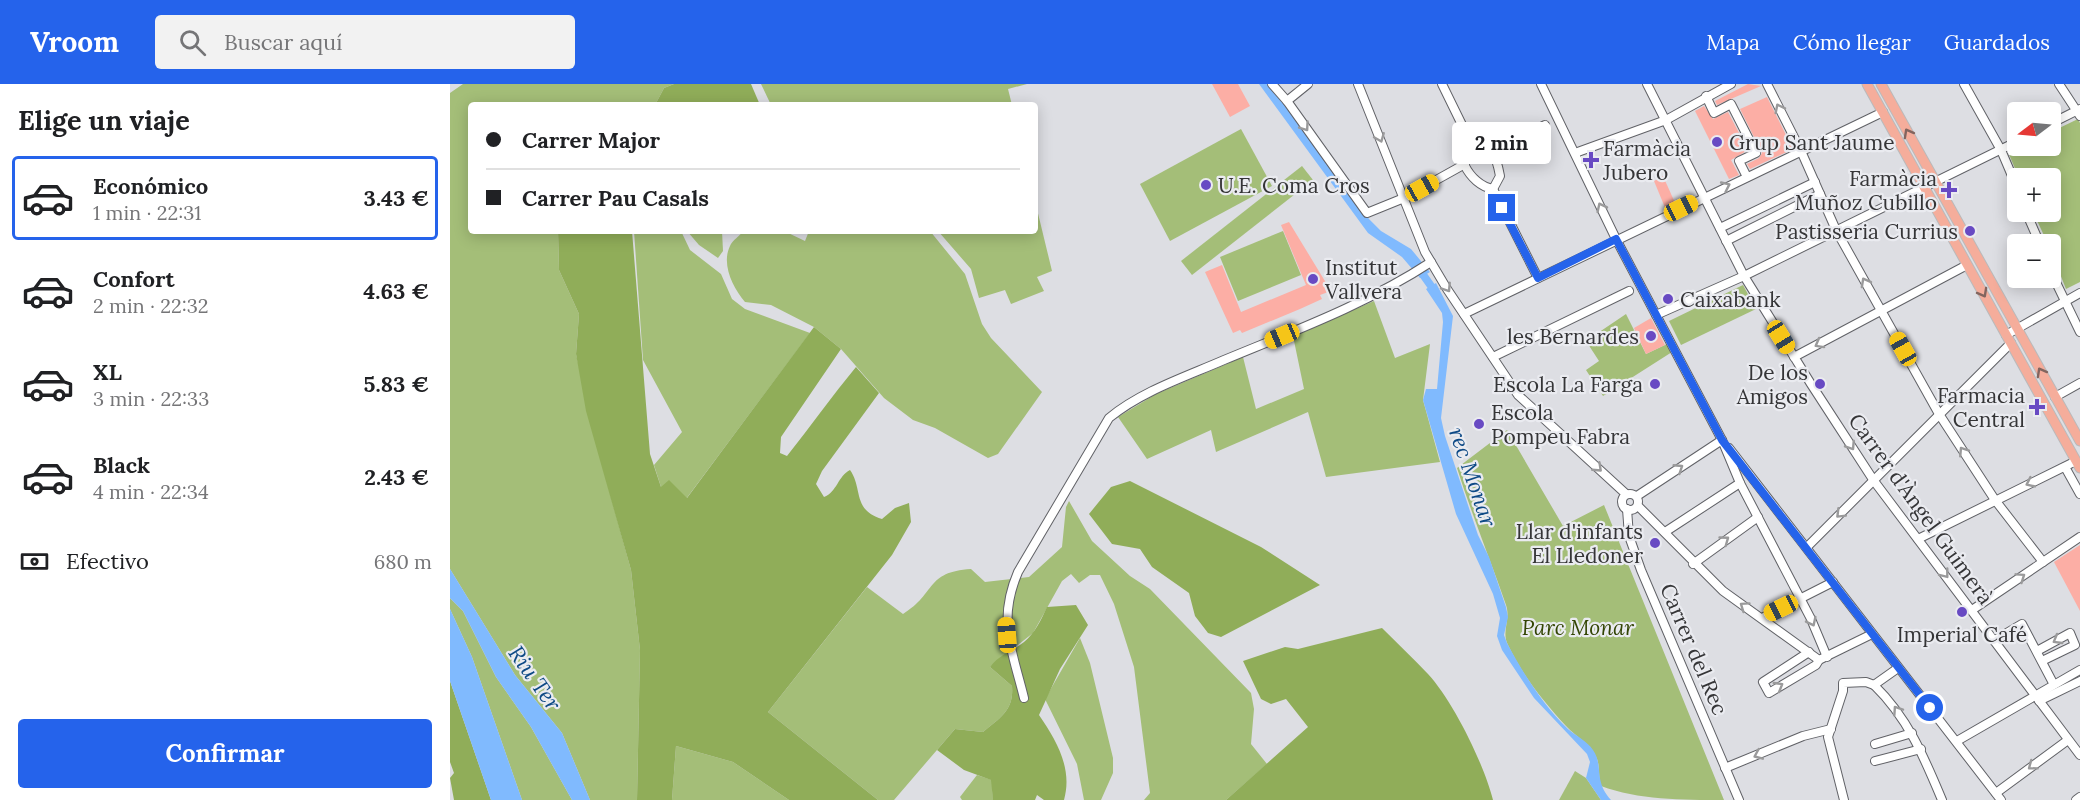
<!DOCTYPE html>
<html lang="es">
<head>
<meta charset="utf-8">
<style>
	body { margin:0; font-family:Lora,serif; background:#f2f2f2; color:#202124; height:100vh; display:flex; flex-direction:column; font-size:22px; white-space:nowrap }
	* { box-sizing:border-box; margin:0 }
	p { font-size:20px; color:#757577 }
	.icon { flex:none; width:33px; height:33px; fill:none; stroke:currentColor; stroke-width:2; stroke-linecap:round; stroke-linejoin:round }
	.map { position:relative; flex:1; overflow:hidden }
	.sheet { display:flex; flex-direction:column; background:#fff; width:450px }
	.sheet>* { flex:none }
	.banner { position:absolute; left:18px; top:18px; width:570px; height:132px; border-radius:6px; box-shadow:0 3px 15px #0003; display:grid; align-content:center; height:132px; padding:0 18px; background:#fff }
	.needle { width:39px; rotate:254deg }
	.buttons { position:absolute; left:1557px; top:18px; display:grid; gap:12px }
	.buttons a { display:grid; place-items:center; width:54px; height:54px; border-radius:6px; background:#fff; box-shadow:0 3px 15px #0003; font-size:30px }
	.end { position:absolute; width:27px; height:27px; margin:-14px; border:8px solid #2563eb; background:#fff; box-shadow:0 0 0 3px #fff }
	.from { border-radius:50% }
	.bubble { position:absolute; height:42px; border-radius:6px; background:#fff; box-shadow:0 3px 15px #0003; font-size:20px; font-weight:800; line-height:42px; text-align:center }
	.car { position:absolute; width:18px; height:36px; margin:-18px -9px; border-radius:8px; box-shadow:0 0 4px 2px #0007; background:linear-gradient(#f5c518 24%,#345 0 40%,#f5c518 0 76%,#345 0 86%,#f5c518 0) }
	.banner b { display:flex; align-items:center; gap:21px; height:57px; font-size:22px }
	.banner b+b { border-top:2px solid #e0e0e0 }
	.banner i { width:15px; height:15px; background:#202124 }
	ul { padding:0; list-style:none }
	li { display:flex; align-items:center; gap:18px; height:84px; margin:0 12px 9px; padding:0 6px; border:3px solid transparent; border-radius:6px }
	li div { flex:1 }
	li b { display:block; font-size:22px }
	li em { font-style:normal; font-weight:800 }
	li.selected { border-color:#2563eb }
	li>.icon { width:54px; height:54px; stroke-width:1.5 }
	h2 { padding:0 18px; font-size:27px; line-height:72px }
	.pay { display:flex; align-items:center; gap:15px; height:66px; padding:0 18px; font-size:22px }
	.pay p { margin-inline-start:auto }
	.button { display:flex; gap:12px; margin-top:auto; padding:12px 18px }
	.button a { flex:1; height:69px; border-radius:6px; background:#2563eb; color:#fff; font-size:24px; font-weight:800; line-height:69px; text-align:center }
	header { display:flex; align-items:center; gap:36px; box-sizing:border-box; height:84px; padding:0 30px; background:#2563eb; color:#fff }
	header strong { font-size:28px }
	nav { display:flex; gap:33px; margin-inline-start:auto; font-size:21px }
	.search { width:420px; height:54px; background:#f2f2f2; display:flex; align-items:center; gap:15px; box-sizing:border-box; padding:0 21px; border-radius:6px; color:#757577; font-size:22px }
	main { display:flex; flex:1; min-height:0 }
	.map>svg:first-child { display:block }
	.green { fill:#a4be78 }
	.forest { fill:#90ad59 }
	.water { fill:#80bafe }
	.lines { fill:none; stroke-linecap:round; stroke-linejoin:round }
	.canal { stroke:#80bafe; stroke-width:8 }
	.building { fill:#fcaea5 }
	.minor-casing { stroke:#616267; stroke-width:10 }
	.major-casing { stroke:#bababb; stroke-width:11 }
	.minor { stroke:#fff; stroke-width:8 }
	.major { stroke:#f5ad9b; stroke-width:9 }
	.oneway { stroke:#9a9a9b }
	.oneway2 { stroke:#82655f }
	.route { stroke:#2563eb; stroke-width:8 }
	.poi-dot { fill:#684ac3; stroke:#eaebf0; stroke-width:2 }
	.labels { text-anchor:middle; dominant-baseline:central; stroke-width:4.5; stroke-linejoin:round; paint-order:stroke }
	.poi-label { font-size:21px; fill:#353537; stroke:#eaebf0; text-anchor:end }
	.street-label { font-size:21px; fill:#353537; stroke:#eaebf0 }
	.park-label { font-size:21px; font-style:italic; fill:#334504; stroke:#eaebf0 }
	.water-label { font-size:22px; font-style:italic; fill:#0d4985; stroke:#eaebf0 }
</style>
</head>
<body>
<header>
<strong>Vroom</strong>
<div class="search"><svg class="icon" aria-label="search" viewBox="0 0 24 24"><circle cx="10" cy="10" r="6"/><path d="M15 15l6 6"/></svg>Buscar aquí</div>
<nav><a>Mapa</a><a>Cómo llegar</a><a>Guardados</a></nav>
</header>
<main>
<section class="sheet">
<h2>Elige un viaje</h2>
<ul>
<li class="selected"><svg class="icon" aria-label="car" viewBox="0 0 24 24"><path d="M5 17H2v-5l4-1 3-4h7l3 4 3 1v5h-3M9 17h6M6 11h13"/><circle cx="7" cy="17" r="2"/><circle cx="17" cy="17" r="2"/></svg><div><b>Económico</b><p>1 min · 22:31</p></div><em>3.43 €</em></li>
<li><svg class="icon" aria-label="car" viewBox="0 0 24 24"><path d="M5 17H2v-5l4-1 3-4h7l3 4 3 1v5h-3M9 17h6M6 11h13"/><circle cx="7" cy="17" r="2"/><circle cx="17" cy="17" r="2"/></svg><div><b>Confort</b><p>2 min · 22:32</p></div><em>4.63 €</em></li>
<li><svg class="icon" aria-label="car" viewBox="0 0 24 24"><path d="M5 17H2v-5l4-1 3-4h7l3 4 3 1v5h-3M9 17h6M6 11h13"/><circle cx="7" cy="17" r="2"/><circle cx="17" cy="17" r="2"/></svg><div><b>XL</b><p>3 min · 22:33</p></div><em>5.83 €</em></li>
<li><svg class="icon" aria-label="car" viewBox="0 0 24 24"><path d="M5 17H2v-5l4-1 3-4h7l3 4 3 1v5h-3M9 17h6M6 11h13"/><circle cx="7" cy="17" r="2"/><circle cx="17" cy="17" r="2"/></svg><div><b>Black</b><p>4 min · 22:34</p></div><em>2.43 €</em></li>
</ul>
<div class="pay"><svg class="icon" aria-label="cash" viewBox="0 0 24 24"><path d="M3 7h18v10H3z"/><circle cx="12" cy="12" r="2"/></svg>Efectivo<p>680 m</p></div>
<div class="button"><a>Confirmar</a></div>
</section>
<div class="map">
<svg width="1630" height="716" viewBox="0 0 1630 716">
	<rect width="100%" height="100%" fill="#dddee3"/>
	<g class="green">
		<polygon points="13,0 224,0 214,4 205,21 21,21 21,147 108,147 109,186 129,230 126,270 148,366 181,486 190,566 187,716 140,716 112,649 65,591 0,485 0,9"/>
		<polygon points="311,0 577,0 558,5 562,21 321,21"/>
		<polygon points="1628,35 1630,39 1630,198 1616,205 1601,167 1600,160 1598,160 1583,128 1600,128 1600,94 1569,94 1558,68 1572,62 1600,62 1601,48"/>
		<polygon points="791,45 822,102 720,157 690,100"/>
		<polygon points="852,82 863,96 742,191 731,177"/>
		<polygon points="585,117 602,187 587,193 594,207 561,220 555,206 529,214 521,185 488,147 585,147"/>
		<polygon points="184,147 231,147 240,166 271,190 282,215 295,225 360,249 236,415 211,403 204,381 232,348 193,276"/>
		<polygon points="237,147 272,147 273,167 268,174 249,161"/>
		<path d="M294,147H334L355,157L359,147H480L515,190L532,240L541,254L592,308L548,370L538,374L485,344L463,336L434,314L391,265L364,243L321,221L295,218C283,204 271,180 280,162C282,157 290,151 294,147Z"/>
		<polygon points="833,147 851,191 788,217 770,173"/>
		<polygon points="1293,201 1306,225 1231,261 1219,237"/>
		<polygon points="924,217 945,274 980,260 973,316 990,378 876,393 858,328 766,368 761,346 697,375 668,333 706,310 793,273 806,325 854,305 843,252"/>
		<polygon points="1176,230 1196,270 1217,260 1222,268 1153,312 1136,286 1149,277 1136,257"/>
		<path d="M1057,346L1113,442L1154,421L1274,716C1232,716 1188,716 1151,702C1148,693 1150,682 1147,675C1141,660 1127,654 1116,642C1094,618 1072,591 1058,561C1051,548 1061,535 1056,521C1040,475 1022,431 1007,384Z"/>
		<path d="M619,417L642,457L680,492L700,505L801,609L804,625L801,660L817,680L776,716H694L700,709L684,583L664,520L650,491H640L629,499L621,490L612,497L583,549L540,583L562,602C564,626 551,633 533,648L505,645L444,716H428L318,628L417,503L453,530C487,509 475,488 521,485L535,498L579,493L612,463L616,423Z"/>
		<polygon points="0,514 13,527 46,593 81,643 122,716 72,716 22,573 0,525"/>
		<polygon points="630,554 640,579 663,674 663,689 651,716 634,716 627,680 595,615"/>
		<polygon points="226,662 283,678 339,716 222,716"/>
		<polygon points="1125,687 1136,694 1151,716 1109,716"/>
		<polygon points="527,691 542,696 543,716 512,716 510,713"/>
	</g>
	<g class="forest">
		<polygon points="224,0 301,0 310,21 205,21 214,4"/>
		<path d="M108,147H182L200,370L211,403L219,396L237,414L364,243L391,265L331,353L330,369L337,372C360,343 382,312 406,283L429,309L372,387L366,400L374,413C387,408 388,392 400,386C413,404 402,426 432,435L445,424L459,419L461,438L442,471L318,628L428,716H339L283,678L226,662L222,716H187L190,566L181,486L136,327L126,270L129,230L109,186Z"/>
		<polygon points="680,397 811,463 870,501 771,553 758,549 745,532 739,509 702,483 690,465 662,460 639,430 661,403"/>
		<path d="M626,521L638,541L610,585L589,631C606,656 623,684 614,716H594L587,711L585,716H543L541,696L514,686L487,666L505,645L533,648C551,633 564,626 562,602L540,583C550,570 561,568 574,558C585,549 591,536 597,523Z"/>
		<path d="M932,544C947,559 963,574 978,590C1003,617 1034,680 1043,716H776L858,643L836,615L821,620L811,615L793,577L835,563L848,565Z"/>
		<polygon points="0,597 41,716 4,716 0,694 4,689 0,678"/>
	</g>
	<g class="water">
		<polygon points="809,0 819,0 919,135 931,147 961,165 980,188 970,194 952,173 918,149"/>
		<path d="M986,199L1003,232L991,334L995,352L1028,451L1039,473L1056,523L1058,533L1054,551L1057,559C1073,589 1093,621 1118,645C1126,652 1137,657 1143,666C1154,682 1143,696 1161,716H1151L1136,694L1140,678L1137,670L1084,614L1052,566L1047,552L1050,534L1043,510L1006,430L973,316L976,305H987L993,238L992,229L976,205Z"/>
		<polygon points="0,485 65,591 112,649 140,716 122,716 81,643 46,593 13,527 0,514"/>
		<polygon points="0,525 22,573 72,716 41,716 0,597"/>
	</g>
	<g class="lines">
		<polyline class="canal" points="969,185 986,209"/>
	</g>
	<g class="building">
		<polygon points="762,0 788,0 800,22 780,33"/>
		<polygon points="1298,0 1311,2 1267,21 1265,17"/>
		<polygon points="1317,13 1343,65 1300,85 1297,80 1309,74 1312,69 1290,25"/>
		<polygon points="1254,22 1263,35 1278,28 1298,66 1281,76 1289,91 1279,95 1245,27"/>
		<polygon points="1213,92 1226,121 1216,126 1204,97"/>
		<polygon points="839,138 881,207 870,211 872,215 850,225 792,249 790,246 783,249 755,188 772,181 791,228 856,201 831,141"/>
		<polygon points="1201,234 1215,261 1196,270 1184,244"/>
		<polygon points="1630,461 1630,527 1604,478"/>
	</g>
	<g class="lines">
		<defs>
			<g id="minor">
				<polyline points="822,0 837,17"/>
				<polyline points="858,0 837,17 917,129 954,114 1015,80"/>
				<polyline points="908,0 975,168 997,205 1068,311 1176,410"/>
				<polyline points="992,0 1014,45"/>
				<polyline points="1091,0 1166,155 1272,356 1290,399 1361,535 1377,573"/>
				<polyline points="1197,0 1294,192 1361,300 1424,397 1630,671"/>
				<polyline points="1317,0 1351,67 1386,146 1489,330 1545,416 1593,478"/>
				<polyline points="1514,0 1551,66 1568,106"/>
				<polyline points="1609,0 1630,32"/>
				<polyline points="1256,12 1264,29 1281,20 1306,69 1289,77 1297,93"/>
				<polyline points="1600,40 1630,25"/>
				<path d="M1021,44C1039,51 1047,75 1050,92L1043,105C1019,101 1001,66 1014,45Z"/>
				<polyline points="1043,68 1095,41"/>
				<polyline points="1125,69 1216,36 1281,0"/>
				<polyline points="1043,105 1088,194"/>
				<polyline points="1576,128 1590,160"/>
				<polyline points="1270,144 1365,98"/>
				<polyline points="1276,157 1370,110"/>
				<polyline points="1600,186 1630,248"/>
				<polyline points="1014,230 1433,28"/>
				<polyline points="1206,231 1294,192 1568,57"/>
				<polyline points="1556,251 1630,209"/>
				<polyline points="1043,273 1179,207"/>
				<polyline points="1344,273 1517,181"/>
				<polyline points="1605,313 1630,299"/>
				<polyline points="1279,364 1551,716"/>
				<polyline points="1615,383 1630,410"/>
				<circle cx="1180" cy="418" r="8"/>
				<polyline points="1187,412 1272,356"/>
				<polyline points="1188,422 1273,507 1369,576"/>
				<polyline points="1177,425 1179,452 1191,486 1289,716"/>
				<polyline points="1215,448 1290,399"/>
				<polyline points="1468,455 1626,377"/>
				<polyline points="1357,463 1561,259"/>
				<polyline points="1243,480 1308,433"/>
				<polyline points="1522,526 1630,453"/>
				<polyline points="1312,534 1383,498"/>
				<polyline points="1545,556 1572,540 1603,599"/>
				<polyline points="1587,567 1620,549 1625,561 1592,577"/>
				<polyline points="1359,568 1313,598 1319,609 1366,581 1369,576 1422,550"/>
				<path d="M1424,601C1458,634 1474,673 1492,716"/>
				<path d="M574,614C562,565 547,537 568,488L659,334C692,307 735,293 774,276C844,247 917,220 981,178"/>
				<polyline points="1589,617 1630,597"/>
				<polyline points="1507,657 1630,586"/>
				<polyline points="1425,660 1462,649"/>
				<polyline points="1425,677 1471,665"/>
				<polyline points="1275,684 1353,652 1381,645"/>
				<polyline points="1546,709 1618,656"/>
				<polyline points="1394,716 1378,653 1393,607 1393,599 1416,598 1424,601 1448,584"/>
				<polyline points="1626,716 1630,713"/>
			</g>
			<g id="major">
				<polyline points="1417,0 1630,384"/>
				<polyline points="1431,0 1630,357"/>
			</g>
		</defs>
		<use href="#minor" class="minor-casing"/>
		<use href="#major" class="major-casing"/>
		<use href="#minor" class="minor"/>
		<use href="#major" class="major"/>
	</g>
	<defs><path id="oneway-chevron" d="M-2-3.5L2.5 0L-2 3.5" fill="none" stroke-width="1.6" stroke-linecap="round" stroke-linejoin="round" transform="scale(1.5)"/></defs>
	<g class="oneway">
		<use href="#oneway-chevron" transform="translate(1329 24) rotate(-117)"/>
		<use href="#oneway-chevron" transform="translate(855 43) rotate(55)"/>
		<use href="#oneway-chevron" transform="translate(930 54) rotate(68)"/>
		<use href="#oneway-chevron" transform="translate(1276 102) rotate(-25)"/>
		<use href="#oneway-chevron" transform="translate(1151 123) rotate(-116)"/>
		<use href="#oneway-chevron" transform="translate(1415 198) rotate(-119)"/>
		<use href="#oneway-chevron" transform="translate(997 204) rotate(57)"/>
		<use href="#oneway-chevron" transform="translate(1369 260) rotate(151)"/>
		<use href="#oneway-chevron" transform="translate(1401 362) rotate(57)"/>
		<use href="#oneway-chevron" transform="translate(1513 367) rotate(-123)"/>
		<use href="#oneway-chevron" transform="translate(1148 384) rotate(43)"/>
		<use href="#oneway-chevron" transform="translate(1229 384) rotate(-33)"/>
		<use href="#oneway-chevron" transform="translate(1580 399) rotate(154)"/>
		<use href="#oneway-chevron" transform="translate(1390 430) rotate(135)"/>
		<use href="#oneway-chevron" transform="translate(1275 456) rotate(-36)"/>
		<use href="#oneway-chevron" transform="translate(1495 490) rotate(52)"/>
		<use href="#oneway-chevron" transform="translate(1571 493) rotate(-34)"/>
		<use href="#oneway-chevron" transform="translate(1294 522) rotate(-145)"/>
		<use href="#oneway-chevron" transform="translate(1362 538) rotate(64)"/>
		<use href="#oneway-chevron" transform="translate(1607 556) rotate(150)"/>
		<use href="#oneway-chevron" transform="translate(1329 602) rotate(-31)"/>
		<use href="#oneway-chevron" transform="translate(1447 626) rotate(-124)"/>
		<use href="#oneway-chevron" transform="translate(1308 671) rotate(157)"/>
		<use href="#oneway-chevron" transform="translate(1582 682) rotate(143)"/>
	</g>
	<g class="oneway2">
		<use href="#oneway-chevron" transform="translate(1458 49) rotate(-119)"/>
		<use href="#oneway-chevron" transform="translate(1533 209) rotate(61)"/>
		<use href="#oneway-chevron" transform="translate(1591 288) rotate(-119)"/>
	</g>
	<g class="lines">
		<polyline class="route" points="1052,124 1088,194 1166,155 1272,356 1480,624"/>
	</g>
	<g class="poi-dot">
		<circle cx="1267" cy="58" r="6"/>
		<path d="M1138 67h6v6h6v6h-6v6h-6v-6h-6v-6h6z"/>
		<circle cx="756" cy="101" r="6"/>
		<path d="M1496 97h6v6h6v6h-6v6h-6v-6h-6v-6h6z"/>
		<circle cx="1520" cy="147" r="6"/>
		<circle cx="863" cy="195" r="6"/>
		<circle cx="1218" cy="215" r="6"/>
		<circle cx="1201" cy="252" r="6"/>
		<circle cx="1205" cy="300" r="6"/>
		<circle cx="1370" cy="300" r="6"/>
		<path d="M1584 314h6v6h6v6h-6v6h-6v-6h-6v-6h6z"/>
		<circle cx="1029" cy="340" r="6"/>
		<circle cx="1205" cy="459" r="6"/>
		<circle cx="1512" cy="528" r="6"/>
	</g>
	<g class="labels">
		<g class="poi-label">
			<text x="1279" y="58" text-anchor="start">Grup Sant Jaume</text>
			<text x="1153" y="64" text-anchor="start">Farmàcia<tspan x="1153" dy="24">Jubero</tspan></text>
			<text x="1487" y="94">Farmàcia<tspan x="1487" dy="24">Muñoz Cubillo</tspan></text>
			<text x="768" y="101" text-anchor="start">U.E. Coma Cros</text>
			<text x="1508" y="147">Pastisseria Currius</text>
			<text x="875" y="183" text-anchor="start">Institut<tspan x="875" dy="24">Vallvera</tspan></text>
			<text x="1230" y="215" text-anchor="start">Caixabank</text>
			<text x="1189" y="252">les Bernardes</text>
			<text x="1358" y="288">De los<tspan x="1358" dy="24">Amigos</tspan></text>
			<text x="1193" y="300">Escola La Farga</text>
			<text x="1575" y="311">Farmacia<tspan x="1575" dy="24">Central</tspan></text>
			<text x="1041" y="328" text-anchor="start">Escola<tspan x="1041" dy="24">Pompeu Fabra</tspan></text>
			<text x="1193" y="447">Llar d'infants<tspan x="1193" dy="24">El Lledoner</tspan></text>
			<text x="1512" y="550" text-anchor="middle">Imperial Café</text>
		</g>
		<g class="street-label">
			<text transform="translate(1471 425) rotate(54)">Carrer d'Àngel Guimerà</text>
			<text transform="translate(1244 565) rotate(67)">Carrer del Rec</text>
		</g>
		<g class="park-label">
			<text x="1128" y="543">Parc Monar</text>
		</g>
		<g class="water-label">
			<text transform="translate(1023 393) rotate(71)">rec Monar</text>
			<text transform="translate(85 594) rotate(55)">Riu Ter</text>
		</g>
	</g>
</svg>
<div class="buttons">
<a><svg class="needle" viewBox="-14 -14 28 28"><path d="M0-13l5 13h-10z" fill="#e53935"/><path d="M0 13l5-13h-10z" fill="#757577"/></svg></a>
<a>+</a>
<a>−</a>
</div>
<i class="end from" style="left:1480px;top:624px"></i>
<i class="end" style="left:1052px;top:124px"></i>
<div class="bubble" style="left:1002px;top:38px;width:99px">2 min</div>
<i class="car" style="left:972px;top:104px;rotate:61deg"></i>
<i class="car" style="left:1231px;top:124px;rotate:64deg"></i>
<i class="car" style="left:832px;top:252px;rotate:247deg"></i>
<i class="car" style="left:1331px;top:253px;rotate:148deg"></i>
<i class="car" style="left:1453px;top:265px;rotate:331deg"></i>
<i class="car" style="left:1331px;top:524px;rotate:244deg"></i>
<i class="car" style="left:557px;top:551px;rotate:356deg"></i>
<div class="banner">
<b><i class="from"></i>Carrer Major</b>
<b><i></i>Carrer Pau Casals</b>
</div>
</div>
</main>
</body>
</html>
